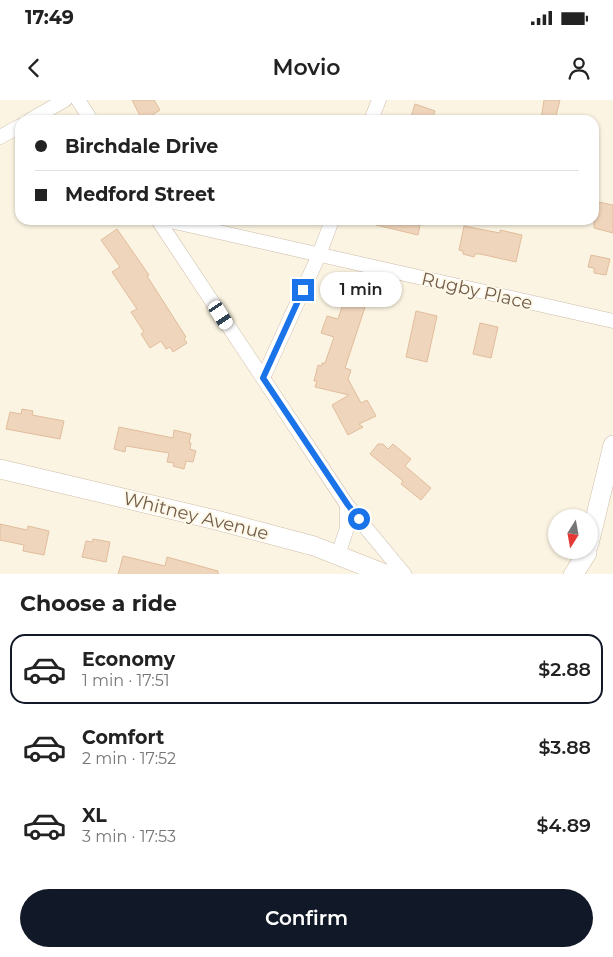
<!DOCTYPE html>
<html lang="en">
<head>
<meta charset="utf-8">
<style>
	body { margin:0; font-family:Montserrat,sans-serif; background:#f2f2f2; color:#222; height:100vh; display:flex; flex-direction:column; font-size:19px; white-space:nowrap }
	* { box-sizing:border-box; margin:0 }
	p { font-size:16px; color:#767676 }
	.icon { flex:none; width:28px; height:28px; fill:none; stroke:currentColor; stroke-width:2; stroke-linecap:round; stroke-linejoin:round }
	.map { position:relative; height:474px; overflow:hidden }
	.details { display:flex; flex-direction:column; background:#fff; flex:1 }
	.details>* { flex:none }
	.hud { position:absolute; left:15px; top:15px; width:584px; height:110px; border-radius:15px; box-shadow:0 1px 4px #0004; display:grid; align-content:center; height:110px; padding:0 20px; background:#fff }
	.needle { width:32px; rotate:191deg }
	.tools { position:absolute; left:548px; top:409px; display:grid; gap:10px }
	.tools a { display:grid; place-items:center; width:50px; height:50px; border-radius:50%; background:#fff; box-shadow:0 1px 4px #0004; font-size:25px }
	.end { position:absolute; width:22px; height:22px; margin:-11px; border:6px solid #1a73e8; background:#fff; box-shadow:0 0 0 2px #fff }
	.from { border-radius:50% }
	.bubble { position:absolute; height:35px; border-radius:18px; background:#fff; box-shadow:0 1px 4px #0004; font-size:16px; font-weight:600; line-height:35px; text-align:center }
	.car { position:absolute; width:15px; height:30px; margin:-15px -8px; border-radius:6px; box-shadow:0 0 4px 1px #0007; background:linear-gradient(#fff 24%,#345 0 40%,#fff 0 76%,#345 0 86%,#fff 0) }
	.hud b { display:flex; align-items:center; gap:18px; height:48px; font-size:19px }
	.hud b+b { border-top:1px solid #e0e0e0 }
	.hud i { width:12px; height:12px; background:#222 }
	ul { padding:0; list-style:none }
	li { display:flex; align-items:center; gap:15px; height:70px; margin:0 10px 8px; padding:0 10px; border:2px solid transparent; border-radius:15px }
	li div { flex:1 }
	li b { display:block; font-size:19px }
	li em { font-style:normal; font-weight:600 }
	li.selected { border-color:#111827 }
	li>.icon { width:45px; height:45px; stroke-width:1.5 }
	h2 { padding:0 20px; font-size:22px; line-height:60px }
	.primary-button { display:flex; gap:10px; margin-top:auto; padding:10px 20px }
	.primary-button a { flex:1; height:58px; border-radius:30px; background:#111827; color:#fff; font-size:20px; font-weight:600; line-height:58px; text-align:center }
	.status { display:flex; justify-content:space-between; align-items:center; height:35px; padding:0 25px; background:#fff; direction:ltr }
	.status svg { height:14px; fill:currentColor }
	header { display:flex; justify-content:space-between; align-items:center; height:65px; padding:0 20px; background:#fff; font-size:22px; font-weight:600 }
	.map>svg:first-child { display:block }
	.building { fill:#efd5bb; stroke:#e1bd9c }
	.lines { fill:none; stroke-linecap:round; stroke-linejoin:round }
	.minor-casing { stroke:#ccbca9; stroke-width:15 }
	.secondary-casing { stroke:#cfbda8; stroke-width:20 }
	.minor { stroke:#fff; stroke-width:14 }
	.secondary { stroke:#fff; stroke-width:19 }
	.route { stroke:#1a73e8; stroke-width:6 }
	.labels { text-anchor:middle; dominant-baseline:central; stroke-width:4; stroke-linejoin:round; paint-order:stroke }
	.street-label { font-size:18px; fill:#725c4a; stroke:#fef8e8 }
</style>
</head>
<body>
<div class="status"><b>17:49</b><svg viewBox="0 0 49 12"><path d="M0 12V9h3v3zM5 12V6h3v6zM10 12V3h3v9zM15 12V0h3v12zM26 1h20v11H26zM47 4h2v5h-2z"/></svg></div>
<header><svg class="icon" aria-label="back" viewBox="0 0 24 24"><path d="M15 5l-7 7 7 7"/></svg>Movio<svg class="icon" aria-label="person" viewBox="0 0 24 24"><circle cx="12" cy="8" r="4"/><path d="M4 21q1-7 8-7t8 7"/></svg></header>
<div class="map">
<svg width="613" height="475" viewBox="0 0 613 475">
	<rect width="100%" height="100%" fill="#fbf4e2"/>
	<g class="building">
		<polygon points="132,0 154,0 160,10 145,20 141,15 140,16"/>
		<polygon points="544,0 560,0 555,20 541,20"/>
		<polygon points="415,4 435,11 432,20 410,20"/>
		<polygon points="594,101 613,105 613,133 594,128"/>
		<polygon points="376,120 421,120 418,135 376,125"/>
		<polygon points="464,126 500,133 500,130 522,135 516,162 480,154 475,154 474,157 463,154 463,151 459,150"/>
		<polygon points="117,129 149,175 147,176 186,237 184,239 187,243 173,252 170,247 166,249 161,241 150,248 141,234 144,232 131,212 137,209 112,172 120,167 101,140"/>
		<polygon points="591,155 610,159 606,175 594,173 594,168 588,167"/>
		<polygon points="347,191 368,198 345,268 351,270 348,279 361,303 367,300 376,316 359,324 363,327 348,335 332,305 349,295 315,287 317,281 314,281 318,265 322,266 322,263 325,263 334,237 321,233 327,216 338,219"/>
		<polygon points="416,211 437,216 427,262 406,257"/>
		<polygon points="480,223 498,227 491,258 473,254"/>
		<polygon points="22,309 33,311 32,315 64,321 60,339 6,329 10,312 21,314"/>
		<polygon points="119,327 173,338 174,330 191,334 189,343 191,343 190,349 196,351 193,362 186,361 184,369 173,366 174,363 167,362 169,353 126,346 125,352 114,349"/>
		<polygon points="378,344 383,344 388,349 393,344 411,359 405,366 431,388 421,400 401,384 403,381 370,354"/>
		<polygon points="0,424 27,430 28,426 49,431 44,455 23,451 24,445 0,440"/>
		<polygon points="93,439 110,442 106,462 82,457 86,441 92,442"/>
		<polygon points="123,456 165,466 167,457 218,471 218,475 118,475"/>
	</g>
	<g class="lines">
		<defs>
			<g id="minor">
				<polyline points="78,0 91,20"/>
				<polyline points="30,20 65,0"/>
				<polyline points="371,20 379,0"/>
				<polyline points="0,37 20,26"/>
				<polyline points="158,120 347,405"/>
				<polyline points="166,120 613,221"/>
				<polyline points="263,278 319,155 332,120"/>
				<polyline points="338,455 347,428 347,405 405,475"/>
			</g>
			<g id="secondary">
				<polyline points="0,369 216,420 314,446 388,475"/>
				<polyline points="589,444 613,345"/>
				<polyline points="573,475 587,453"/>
			</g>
		</defs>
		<use href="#minor" class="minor-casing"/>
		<use href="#secondary" class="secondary-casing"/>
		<use href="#minor" class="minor"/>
		<use href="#secondary" class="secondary"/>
	</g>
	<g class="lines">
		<polyline class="route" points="303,190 263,278 348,405 359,419"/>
	</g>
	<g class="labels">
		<g class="street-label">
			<text transform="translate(477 191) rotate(13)">Rugby Place</text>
			<text transform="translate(196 416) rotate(14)">Whitney Avenue</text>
		</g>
	</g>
</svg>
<div class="tools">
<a><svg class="needle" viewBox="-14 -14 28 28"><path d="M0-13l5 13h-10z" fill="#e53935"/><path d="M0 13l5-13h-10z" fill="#767676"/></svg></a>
</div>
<i class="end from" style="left:359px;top:419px"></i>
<i class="end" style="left:303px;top:190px"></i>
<div class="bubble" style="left:320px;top:172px;width:82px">1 min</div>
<i class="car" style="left:221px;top:215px;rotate:147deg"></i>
<div class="hud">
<b><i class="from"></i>Birchdale Drive</b>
<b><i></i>Medford Street</b>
</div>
</div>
<section class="details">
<h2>Choose a ride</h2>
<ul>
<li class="selected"><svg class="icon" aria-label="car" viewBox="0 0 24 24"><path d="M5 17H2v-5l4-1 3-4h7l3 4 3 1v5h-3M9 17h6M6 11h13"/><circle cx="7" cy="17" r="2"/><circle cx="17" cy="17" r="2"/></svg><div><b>Economy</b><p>1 min · 17:51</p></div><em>$2.88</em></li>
<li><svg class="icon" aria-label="car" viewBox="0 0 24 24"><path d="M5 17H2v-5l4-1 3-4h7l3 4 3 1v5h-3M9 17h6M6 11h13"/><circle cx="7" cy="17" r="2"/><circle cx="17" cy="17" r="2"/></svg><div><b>Comfort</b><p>2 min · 17:52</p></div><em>$3.88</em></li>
<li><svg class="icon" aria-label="car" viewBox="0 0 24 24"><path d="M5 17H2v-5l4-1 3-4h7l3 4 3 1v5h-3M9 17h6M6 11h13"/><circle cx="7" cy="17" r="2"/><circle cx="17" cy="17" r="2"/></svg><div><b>XL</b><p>3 min · 17:53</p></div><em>$4.89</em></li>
</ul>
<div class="primary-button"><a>Confirm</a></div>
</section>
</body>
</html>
